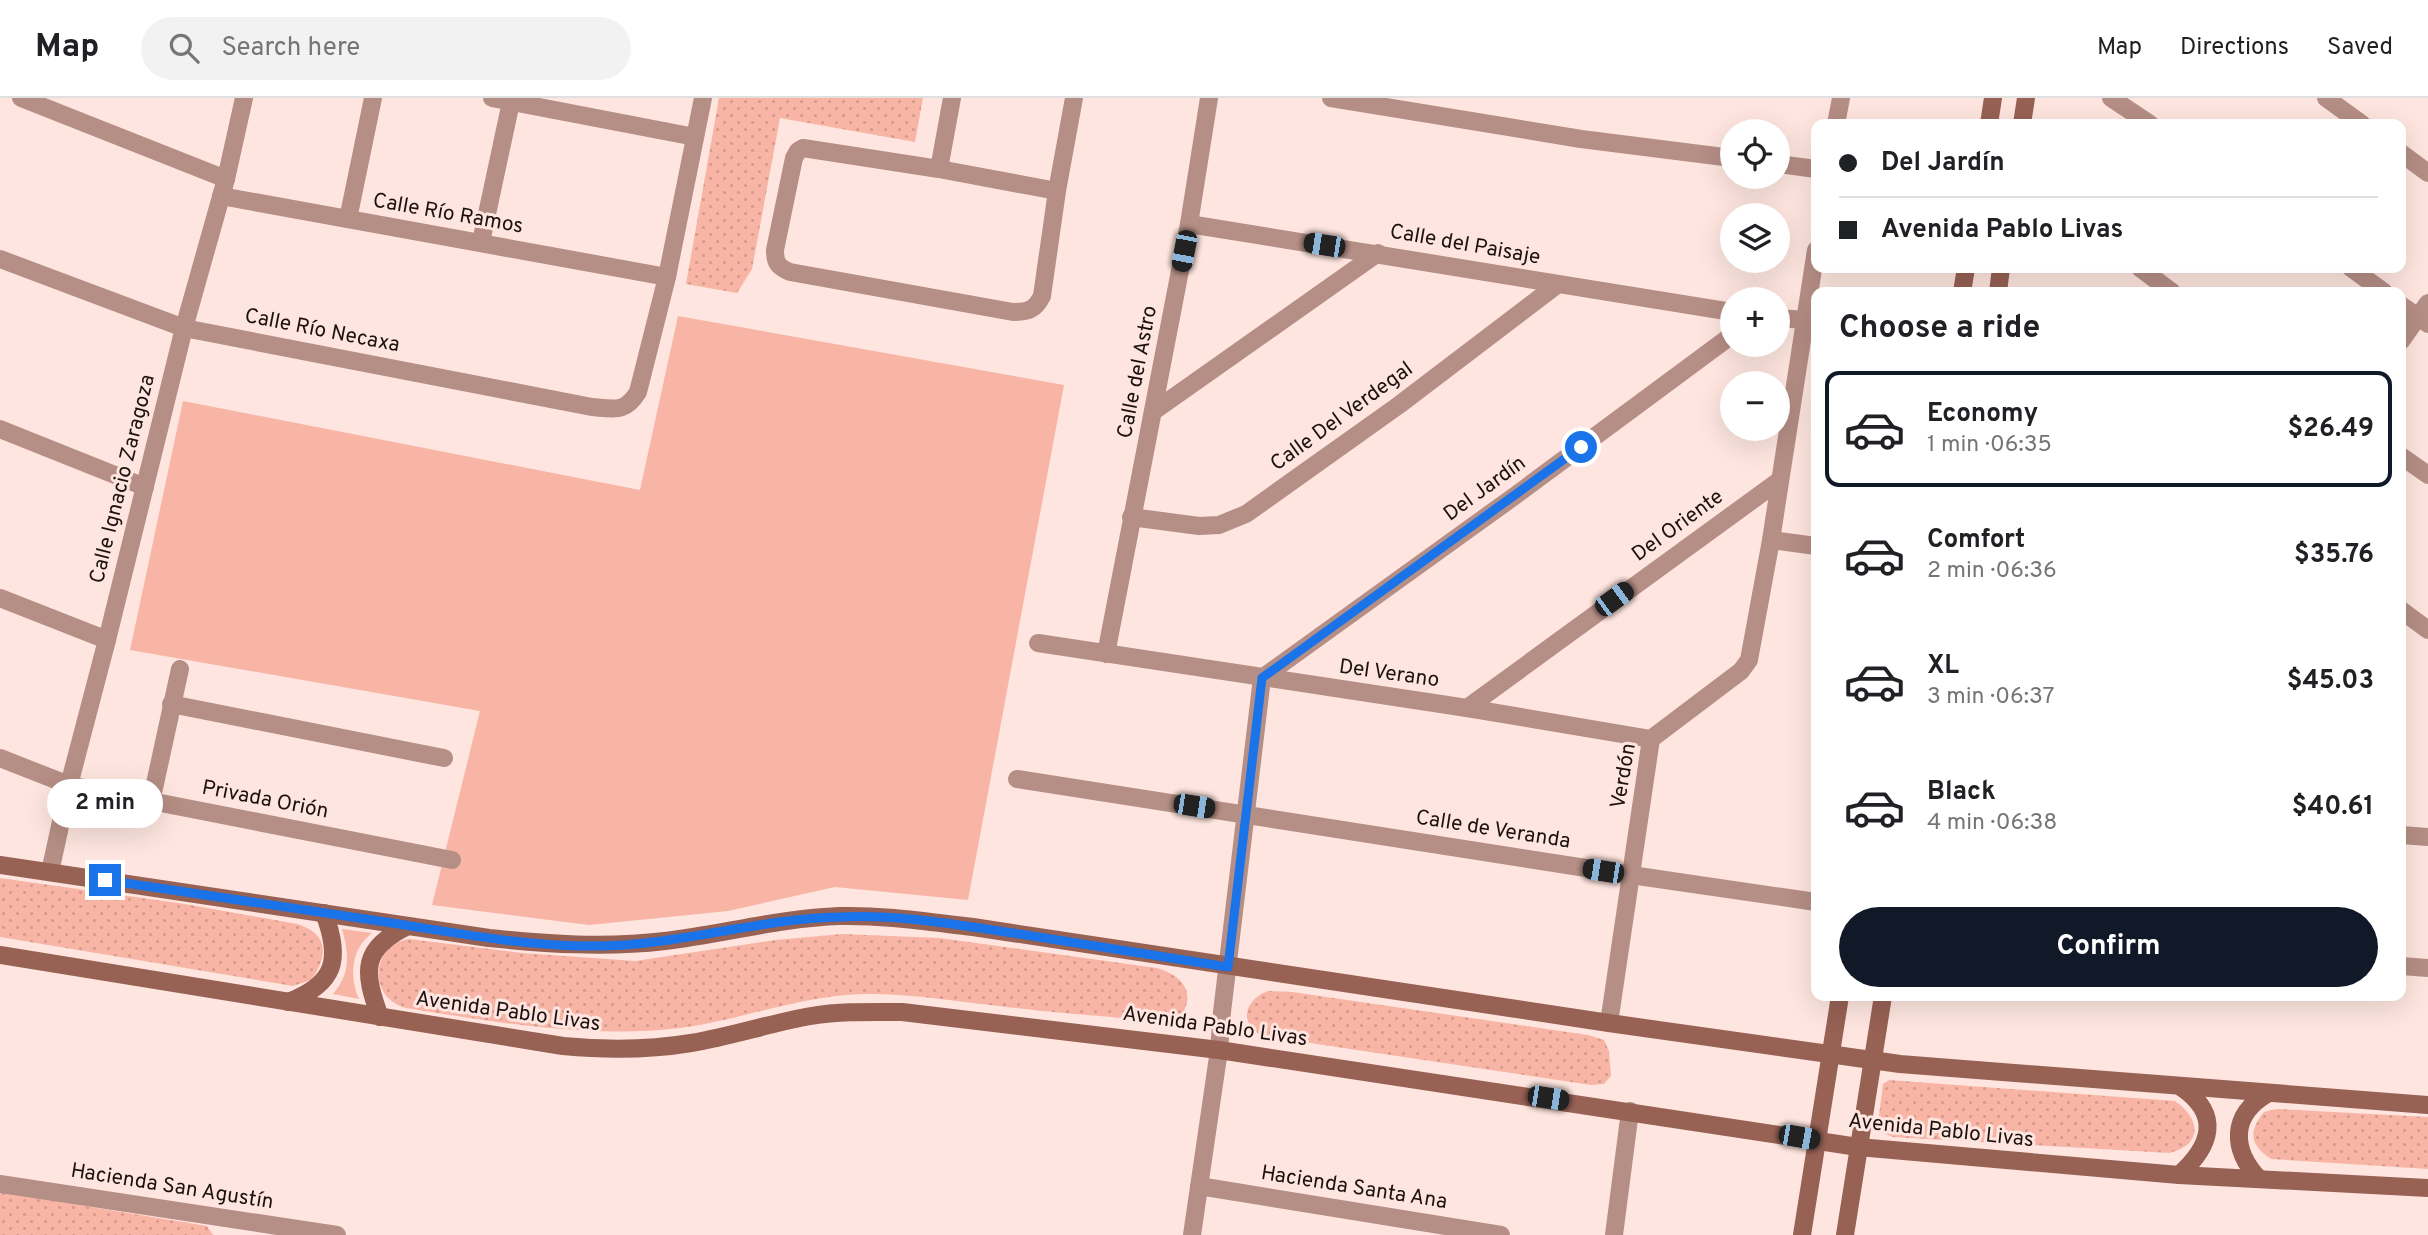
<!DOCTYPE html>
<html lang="en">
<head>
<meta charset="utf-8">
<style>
	body { margin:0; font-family:Overpass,sans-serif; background:#f2f2f2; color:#202124; height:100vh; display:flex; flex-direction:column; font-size:26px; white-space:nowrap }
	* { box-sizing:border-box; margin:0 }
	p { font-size:23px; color:#757577 }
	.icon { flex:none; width:38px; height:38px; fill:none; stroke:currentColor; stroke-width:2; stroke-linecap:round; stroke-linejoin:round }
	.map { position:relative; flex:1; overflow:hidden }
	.panel { position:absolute; left:1811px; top:189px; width:595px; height:714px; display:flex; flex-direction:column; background:#fff; border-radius:14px; box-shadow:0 7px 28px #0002 }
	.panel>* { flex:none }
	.banner { position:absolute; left:1811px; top:21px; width:595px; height:154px; border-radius:14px; box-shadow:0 7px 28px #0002; display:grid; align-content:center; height:154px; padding:0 28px; background:#fff }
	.buttons { position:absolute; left:1720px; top:21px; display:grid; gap:14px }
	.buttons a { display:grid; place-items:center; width:70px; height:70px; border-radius:50%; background:#fff; box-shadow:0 7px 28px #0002; font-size:35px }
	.end { position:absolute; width:32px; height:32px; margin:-16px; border:9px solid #1a73e8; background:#fff; box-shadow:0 0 0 4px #fff }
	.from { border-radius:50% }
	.bubble { position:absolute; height:49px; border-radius:24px; background:#fff; box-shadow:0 7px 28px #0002; font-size:23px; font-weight:700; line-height:49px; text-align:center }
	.car { position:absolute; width:21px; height:42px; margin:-21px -10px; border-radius:9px; box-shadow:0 0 5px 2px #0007; background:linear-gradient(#222 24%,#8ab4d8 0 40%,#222 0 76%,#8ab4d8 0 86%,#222 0) }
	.banner b { display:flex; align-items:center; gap:24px; height:66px; font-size:26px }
	.banner b+b { border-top:2px solid #e0e0e0 }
	.banner i { width:18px; height:18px; background:#202124 }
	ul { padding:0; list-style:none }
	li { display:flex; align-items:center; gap:21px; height:116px; margin:0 14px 10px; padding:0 14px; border:4px solid transparent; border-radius:14px }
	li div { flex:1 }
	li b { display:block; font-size:26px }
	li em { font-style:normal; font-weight:700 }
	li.current { border-color:#111827 }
	li>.icon { width:63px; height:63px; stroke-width:1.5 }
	h2 { padding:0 28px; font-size:32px; line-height:84px }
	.primary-button { display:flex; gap:14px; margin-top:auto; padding:14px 28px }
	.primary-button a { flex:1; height:80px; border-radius:42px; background:#111827; color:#fff; font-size:28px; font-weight:700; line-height:80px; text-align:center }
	header { display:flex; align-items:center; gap:42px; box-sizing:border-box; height:98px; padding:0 35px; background:#fff; border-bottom:2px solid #e0e0e0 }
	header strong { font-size:33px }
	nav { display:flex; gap:38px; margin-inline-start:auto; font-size:24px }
	.search { width:490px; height:63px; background:#f2f2f2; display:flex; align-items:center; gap:18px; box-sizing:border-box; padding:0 24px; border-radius:38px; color:#757577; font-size:26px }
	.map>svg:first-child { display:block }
	.grass { fill:#f8b5a5 }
	.park { fill:url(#park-dots) }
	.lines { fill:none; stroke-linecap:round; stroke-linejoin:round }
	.street { stroke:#b58e85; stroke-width:18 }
	.secondary { stroke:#976154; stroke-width:18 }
	.route { stroke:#1a73e8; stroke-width:9 }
	.labels { text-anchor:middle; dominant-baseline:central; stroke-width:6; stroke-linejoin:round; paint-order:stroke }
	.street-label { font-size:21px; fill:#1b110f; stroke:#fee5df }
</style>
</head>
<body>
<header>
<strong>Map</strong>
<div class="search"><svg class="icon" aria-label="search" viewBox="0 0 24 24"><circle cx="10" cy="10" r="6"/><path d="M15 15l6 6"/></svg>Search here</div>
<nav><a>Map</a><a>Directions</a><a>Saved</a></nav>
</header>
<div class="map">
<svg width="2428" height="1137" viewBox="0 0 2428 1137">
	<defs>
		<pattern id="park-dots" width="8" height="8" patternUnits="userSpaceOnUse" patternTransform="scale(1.75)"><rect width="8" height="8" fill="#f8b5a5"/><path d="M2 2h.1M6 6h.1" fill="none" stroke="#d49b8d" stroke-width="1.8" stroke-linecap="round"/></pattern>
	</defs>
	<rect width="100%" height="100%" fill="#fee5df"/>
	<g class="grass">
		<polygon points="678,218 1064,287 968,802 835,789 728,813 589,827 432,807 480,613 130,552 183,303 640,392"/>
		<path d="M342,831L372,835C351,851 349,878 359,901L333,896C351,875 349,856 342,831Z"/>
	</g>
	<g class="park">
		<polygon points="719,0 923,0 915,44 780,20 752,171 737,195 686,186"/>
		<path d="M0,780L185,806L297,826C328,835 329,858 311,882L293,888L0,839Z"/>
		<path d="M842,836L939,840L1157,870C1181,877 1196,893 1182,917L1167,923H1157C1104,918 1052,915 999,908C954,903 907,895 862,896C799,898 742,922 680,930C590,941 495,924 406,910C368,900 370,848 409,841L522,855L635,863L776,842Z"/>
		<path d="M1268,893L1292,894L1588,937L1604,942L1609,953L1611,978L1604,986L1591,987L1263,938C1238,926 1244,902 1268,893Z"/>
		<path d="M1889,982L2175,1003C2201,1021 2203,1047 2169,1055L1893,1039L1883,1035L1878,1025L1883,986Z"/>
		<path d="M2277,1011L2428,1019V1071L2271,1061C2250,1047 2248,1034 2264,1014Z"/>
		<polygon points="0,1094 207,1128 213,1137 0,1137"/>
	</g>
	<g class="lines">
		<g class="street">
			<polyline points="21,0 226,81"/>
			<polyline points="492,0 695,39"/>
			<polyline points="1331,0 1581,41 1732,60"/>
			<polyline points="2111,0 2150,26"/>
			<polyline points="2326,0 2362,26"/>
			<polyline points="1836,26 1841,0"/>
			<polyline points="2401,55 2428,75"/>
			<polyline points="1778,66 1816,71"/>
			<polyline points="939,71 952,0"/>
			<path d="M1057,93L939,71L803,50L798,53L794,60L775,152C775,165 778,169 790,174L1013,214C1028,214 1035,212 1042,198L1057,93L1074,0"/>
			<polyline points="221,98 667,179"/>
			<polyline points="348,121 373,0"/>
			<polyline points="1189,126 1732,214"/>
			<polyline points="481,144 511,4"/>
			<path d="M0,161L184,230L592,309C615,311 625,315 638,294L667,179L703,0"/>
			<polyline points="2140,170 2172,194"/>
			<polyline points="2351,170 2384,194"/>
			<polyline points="2401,207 2428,226"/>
			<polyline points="1778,220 1806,222"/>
			<polyline points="2401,243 2428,205"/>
			<polyline points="1154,313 1378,155"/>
			<polyline points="0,331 145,389"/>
			<polyline points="2401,358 2428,377"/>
			<polyline points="1131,419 1199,428 1219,427 1246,416 1399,307 1558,186"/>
			<polyline points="1771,442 1816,448"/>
			<polyline points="0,500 107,542"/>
			<polyline points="2401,512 2428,532"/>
			<polyline points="1038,545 1467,610 1651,641"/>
			<polyline points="1106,556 1189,126 1209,0"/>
			<polyline points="171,606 444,660"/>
			<polyline points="1467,610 1780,382"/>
			<polyline points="0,660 69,687 452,762"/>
			<polyline points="1017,681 1631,777 1816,804"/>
			<polyline points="151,704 180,571"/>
			<polyline points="2401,737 2428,739"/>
			<polyline points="50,774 69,687 107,542 184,230 226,81 244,0"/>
			<polyline points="2401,868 2428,870"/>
			<polyline points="1609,925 1651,641 1741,573 1749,562 1771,442 1816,152"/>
			<polyline points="0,1086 337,1137"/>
			<polyline points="1199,1088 1501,1137"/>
			<polyline points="1192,1137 1219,952 1222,914 1262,580 1516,397 1732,237"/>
			<polyline points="1614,1137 1630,1013"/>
		</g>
		<g class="secondary">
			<polyline points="1989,26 1993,0"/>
			<polyline points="2022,26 2026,0"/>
			<polyline points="1962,194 1966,170"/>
			<polyline points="1998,194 2001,170"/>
			<path d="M0,767L489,840C548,846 605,850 665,843C723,836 781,820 840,818C884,817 929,824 973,829L1609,925L1900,966L2428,1007"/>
			<path d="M0,857L563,948C606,952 649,952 691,945C732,938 771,925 811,918C842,913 872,914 902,914L1219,952L1858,1049L2179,1077L2428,1090"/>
			<path d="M288,904C335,886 342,862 324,815"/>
			<path d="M380,919C363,873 361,851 408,828"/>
			<path d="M2179,1077C2211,1048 2222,1017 2181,989"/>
			<path d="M2259,1081C2231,1051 2231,1017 2267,996"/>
			<polyline points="1802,1137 1840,898"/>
			<polyline points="1845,1137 1883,898"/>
		</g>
	</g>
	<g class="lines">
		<path class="route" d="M105,782C200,797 296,811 392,825C457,835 524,848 590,848C674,849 755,821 839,819C901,816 964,828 1026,837C1093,848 1161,858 1228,869L1262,580L1581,349"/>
	</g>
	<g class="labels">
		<g class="street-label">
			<text transform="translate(448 116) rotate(10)">Calle Río Ramos</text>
			<text transform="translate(1465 147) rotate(10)">Calle del Paisaje</text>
			<text transform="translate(322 233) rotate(11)">Calle Río Necaxa</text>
			<text transform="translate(1138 274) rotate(-79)">Calle del Astro</text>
			<text transform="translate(1342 319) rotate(-36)">Calle Del Verdegal</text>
			<text transform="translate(123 381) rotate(-76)">Calle Ignacio Zaragoza</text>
			<text transform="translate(1485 391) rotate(-36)">Del Jardín</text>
			<text transform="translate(1678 428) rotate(-36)">Del Oriente</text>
			<text transform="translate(1389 576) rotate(8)">Del Verano</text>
			<text transform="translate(1624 678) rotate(-80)">Verdón</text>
			<text transform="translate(265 702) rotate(11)">Privada Orión</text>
			<text transform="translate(1493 732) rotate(9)">Calle de Veranda</text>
			<text transform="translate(508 914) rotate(8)">Avenida Pablo Livas</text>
			<text transform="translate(1215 929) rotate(8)">Avenida Pablo Livas</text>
			<text transform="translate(1941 1033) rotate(6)">Avenida Pablo Livas</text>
			<text transform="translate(172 1089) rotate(9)">Hacienda San Agustín</text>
			<text transform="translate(1354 1090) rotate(9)">Hacienda Santa Ana</text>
		</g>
	</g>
</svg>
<div class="buttons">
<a><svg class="icon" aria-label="locate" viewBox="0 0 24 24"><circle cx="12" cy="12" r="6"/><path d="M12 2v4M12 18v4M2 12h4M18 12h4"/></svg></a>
<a><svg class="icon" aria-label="layers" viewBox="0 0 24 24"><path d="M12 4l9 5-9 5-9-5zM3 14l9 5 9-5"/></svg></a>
<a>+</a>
<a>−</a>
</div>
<i class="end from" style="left:1581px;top:349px"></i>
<i class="end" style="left:105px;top:782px"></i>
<div class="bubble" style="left:47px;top:681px;width:116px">2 min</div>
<i class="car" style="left:1324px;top:147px;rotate:279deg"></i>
<i class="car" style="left:1184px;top:153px;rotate:191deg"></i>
<i class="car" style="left:1614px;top:501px;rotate:54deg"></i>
<i class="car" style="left:1194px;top:708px;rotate:99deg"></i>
<i class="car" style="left:1603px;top:773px;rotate:279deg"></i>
<i class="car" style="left:1548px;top:1000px;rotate:99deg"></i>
<i class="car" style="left:1799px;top:1039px;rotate:100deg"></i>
<div class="banner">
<b><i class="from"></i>Del Jardín</b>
<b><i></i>Avenida Pablo Livas</b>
</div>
<section class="panel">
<h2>Choose a ride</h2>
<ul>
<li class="current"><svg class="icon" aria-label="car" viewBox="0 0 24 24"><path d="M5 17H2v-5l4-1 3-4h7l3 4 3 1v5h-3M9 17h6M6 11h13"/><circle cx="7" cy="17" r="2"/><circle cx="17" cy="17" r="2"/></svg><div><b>Economy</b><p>1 min · 06:35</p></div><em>$26.49</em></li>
<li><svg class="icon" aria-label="car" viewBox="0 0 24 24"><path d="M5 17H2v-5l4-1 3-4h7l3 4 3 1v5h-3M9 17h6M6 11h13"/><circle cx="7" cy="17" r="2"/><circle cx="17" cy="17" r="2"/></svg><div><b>Comfort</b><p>2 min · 06:36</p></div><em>$35.76</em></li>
<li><svg class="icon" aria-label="car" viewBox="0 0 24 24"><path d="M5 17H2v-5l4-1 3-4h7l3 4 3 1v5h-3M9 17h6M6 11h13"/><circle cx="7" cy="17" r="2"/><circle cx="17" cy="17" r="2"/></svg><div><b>XL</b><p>3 min · 06:37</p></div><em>$45.03</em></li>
<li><svg class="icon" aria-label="car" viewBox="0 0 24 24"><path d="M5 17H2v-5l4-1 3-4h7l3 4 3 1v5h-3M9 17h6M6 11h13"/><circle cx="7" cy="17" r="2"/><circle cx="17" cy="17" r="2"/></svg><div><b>Black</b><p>4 min · 06:38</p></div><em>$40.61</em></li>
</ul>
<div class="primary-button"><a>Confirm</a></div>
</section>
</div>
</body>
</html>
